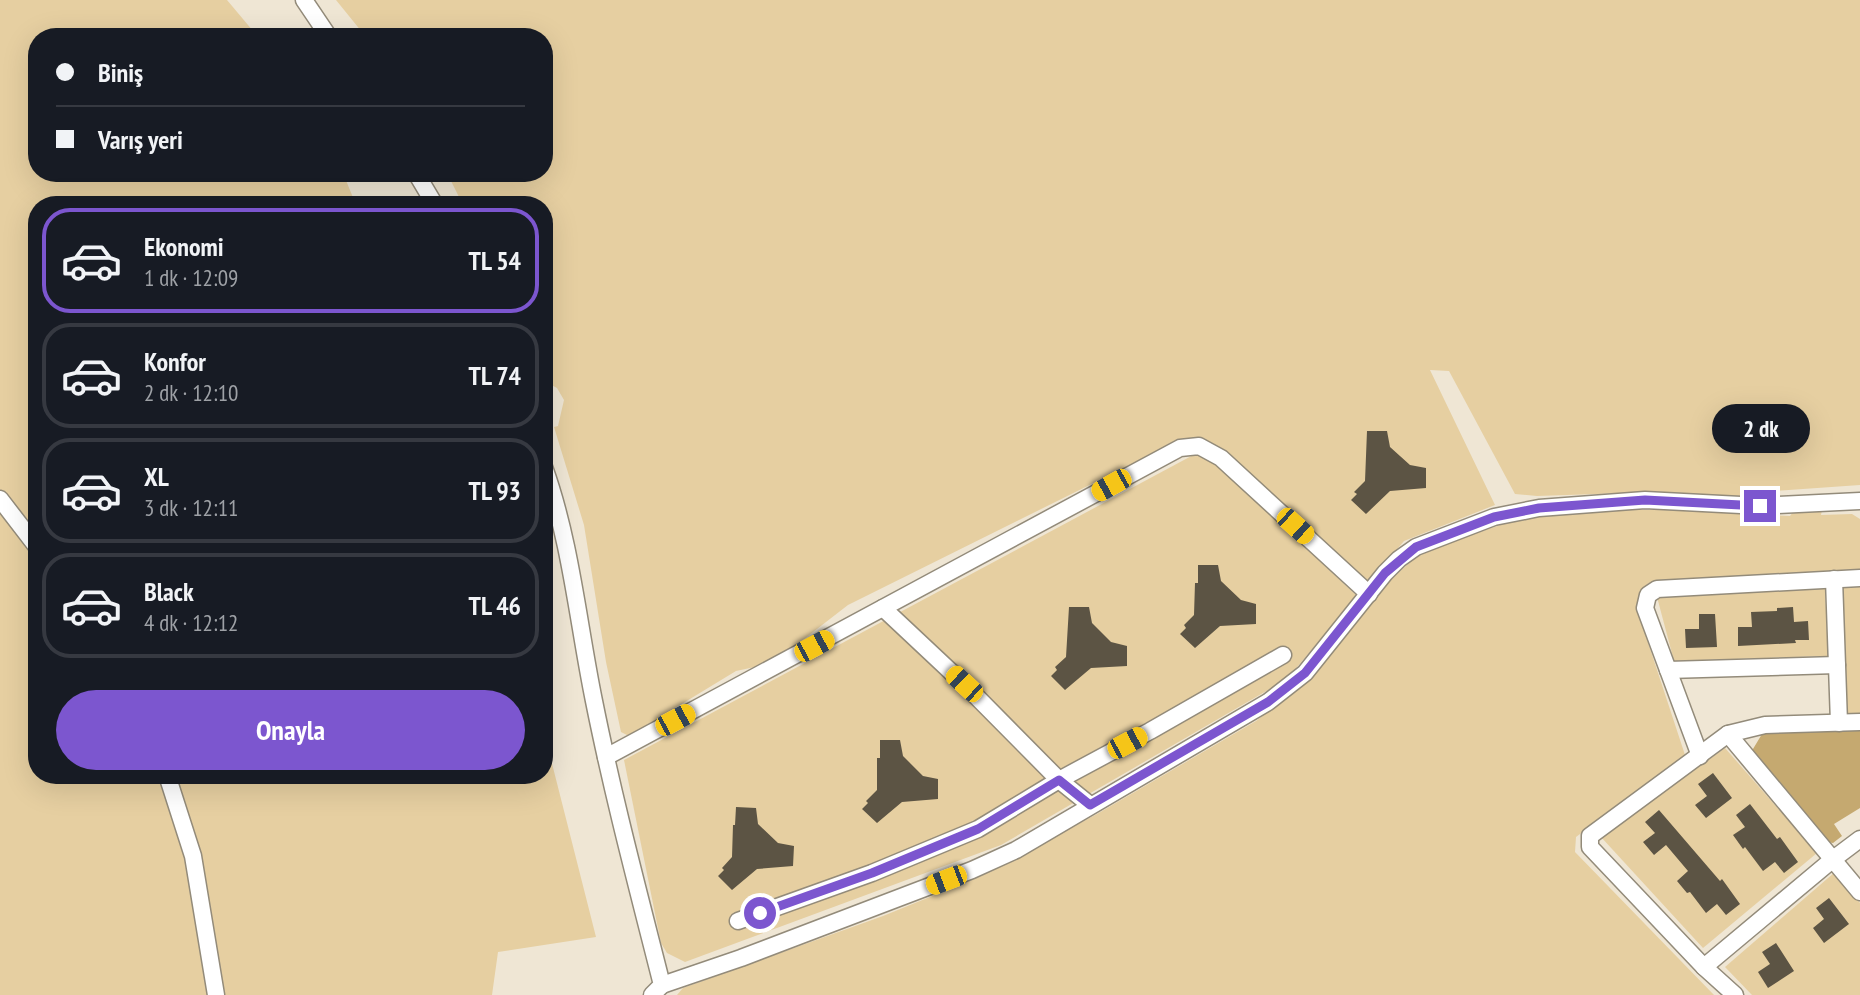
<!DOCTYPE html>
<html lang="tr">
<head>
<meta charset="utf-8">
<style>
	body { margin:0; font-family:"PT Sans Narrow",sans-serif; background:#242831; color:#f1f3f6; height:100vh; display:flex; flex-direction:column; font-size:26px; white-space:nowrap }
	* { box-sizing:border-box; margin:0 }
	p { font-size:23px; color:#9ea1a6 }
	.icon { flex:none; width:38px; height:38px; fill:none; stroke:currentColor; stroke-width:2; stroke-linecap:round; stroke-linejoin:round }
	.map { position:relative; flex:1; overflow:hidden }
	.panel { position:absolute; left:28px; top:196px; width:525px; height:588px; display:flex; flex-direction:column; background:#171b24; border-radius:28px; box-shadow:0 7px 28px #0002 }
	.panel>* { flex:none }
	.hud { position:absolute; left:28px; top:28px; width:525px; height:154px; border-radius:28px; box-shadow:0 7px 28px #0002; display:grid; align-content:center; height:154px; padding:0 28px; background:#171b24 }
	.end { position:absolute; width:32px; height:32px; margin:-16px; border:9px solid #7c56cf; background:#fff; box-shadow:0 0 0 4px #fff }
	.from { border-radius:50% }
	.bubble { position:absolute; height:49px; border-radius:24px; background:#171b24; box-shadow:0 7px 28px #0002; font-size:23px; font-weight:600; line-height:49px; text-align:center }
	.car { position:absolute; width:21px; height:42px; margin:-21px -10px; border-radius:9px; box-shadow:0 0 5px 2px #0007; background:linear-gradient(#f5c518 24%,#345 0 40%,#f5c518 0 76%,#345 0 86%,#f5c518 0) }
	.hud b { display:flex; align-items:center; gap:24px; height:66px; font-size:26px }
	.hud b+b { border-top:2px solid #363941 }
	.hud i { width:18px; height:18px; background:#f1f3f6 }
	ul { padding:12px 0 0; list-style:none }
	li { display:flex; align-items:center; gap:21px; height:105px; margin:0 14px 10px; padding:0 14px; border:4px solid #363941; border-radius:28px }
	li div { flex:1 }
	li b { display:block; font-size:26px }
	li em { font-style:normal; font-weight:600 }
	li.on { border-color:#7c56cf }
	li>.icon { width:63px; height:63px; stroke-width:1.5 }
	.cta { display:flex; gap:14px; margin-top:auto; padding:14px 28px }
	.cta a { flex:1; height:80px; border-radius:42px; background:#7c56cf; color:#fff; font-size:28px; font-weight:600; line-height:80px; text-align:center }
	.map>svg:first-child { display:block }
	.green { fill:#e6cfa1 }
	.forest { fill:#c5a970 }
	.building { fill:#5c5444 }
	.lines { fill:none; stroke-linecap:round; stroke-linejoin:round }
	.minor-casing { stroke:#938b7a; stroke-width:19 }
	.minor { stroke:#fff; stroke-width:16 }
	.route { stroke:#7c56cf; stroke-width:9 }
</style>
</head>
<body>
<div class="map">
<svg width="1860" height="995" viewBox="0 0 1860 995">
	<rect width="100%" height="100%" fill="#efe6d4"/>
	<g class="green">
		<polygon points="0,0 227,0 258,37 37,37 37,173 343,173 356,205 37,205 37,775 544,775 544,732 596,937 498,952 492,995 0,995"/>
		<polygon points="336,0 1860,0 1860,485 1762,492 1746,498 1656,492 1537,496 1515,494 1449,371 1430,370 1495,505 1404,541 1368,584 1244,469 1206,440 1176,442 848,605 773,663 736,671 629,736 621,732 606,662 584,525 554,427 558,426 564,400 557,388 544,381 544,205 463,205 447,173 544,173 544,37 366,37"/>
		<polygon points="1197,453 1208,455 1357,596 1287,679 1001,845 685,962 667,953 661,943 624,760"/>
		<path d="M1617,510H1670L1790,516L1793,512L1822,510L1821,515L1852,514L1860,519V572L1649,583C1639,590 1638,597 1637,609L1685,755L1576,837L1575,852L1714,995H677L683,988L883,916L979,877L1097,814L1256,721L1307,682L1350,630L1371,599L1413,559L1439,546L1512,521L1537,515Z"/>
		<polygon points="1860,584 1860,715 1845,715 1841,585"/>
		<polygon points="1825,587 1828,656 1674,661 1657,597"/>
		<polygon points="1725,748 1817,853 1703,948 1601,837"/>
		<polygon points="1835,872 1860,903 1860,995 1752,995 1725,967"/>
	</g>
	<polygon class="forest" points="1808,729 1860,729 1860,808 1834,824 1842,836 1833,843 1827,842 1752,758 1753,749 1762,734"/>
	<g class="building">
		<polygon points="1367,431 1387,431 1390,447 1410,465 1426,468 1426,488 1390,491 1366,514 1351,500 1357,494 1354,492 1365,481"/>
		<polygon points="1198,565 1218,565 1221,581 1241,600 1256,604 1256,624 1220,626 1195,648 1180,634 1186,628 1184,625 1194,615 1195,583 1198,583"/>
		<polygon points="1069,607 1089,607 1092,623 1111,642 1127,646 1127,666 1091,668 1065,690 1051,676 1057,670 1055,667 1066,657"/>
		<polygon points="1793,607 1794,622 1808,621 1809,640 1795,640 1796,643 1738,646 1738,627 1752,627 1751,612 1777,611 1777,608"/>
		<polygon points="1699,614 1715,614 1717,647 1686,648 1685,629 1699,629"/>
		<polygon points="880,740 900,740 903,756 923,776 938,779 938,799 902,802 877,823 862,809 868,803 866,801 877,790 877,758 880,758"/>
		<polygon points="1713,773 1732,798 1706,818 1695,805 1707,796 1698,784"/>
		<polygon points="1750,804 1777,839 1780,837 1798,862 1784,873 1775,862 1763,871 1745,847 1743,849 1733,835 1745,827 1736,815"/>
		<polygon points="736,807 756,808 758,824 778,843 794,846 793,866 757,869 732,890 718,876 724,870 722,868 732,857 733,825 735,825"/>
		<polygon points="1659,810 1720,881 1722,879 1740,904 1726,915 1717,904 1706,913 1690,892 1687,893 1677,881 1688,871 1666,845 1654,855 1643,842 1655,833 1645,822"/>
		<polygon points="1829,898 1849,924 1824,943 1813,928 1824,919 1816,908"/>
		<polygon points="1776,943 1794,971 1768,988 1758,972 1770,964 1762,952"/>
	</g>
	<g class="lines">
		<defs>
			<g id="minor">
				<polyline points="304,0 329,37"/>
				<polyline points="416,173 435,205"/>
				<path d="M544,467C571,542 578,623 594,701C613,796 638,890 662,985L652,995"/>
				<polyline points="0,499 37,547"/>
				<polyline points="1834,579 1839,723"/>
				<polyline points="883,608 964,684 1059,780 1090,805"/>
				<polyline points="1668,670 1837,665"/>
				<polyline points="1728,734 1860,892"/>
				<polyline points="1700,756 1645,608 1648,595 1657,589 1860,578"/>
				<polyline points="606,757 1180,448 1199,446 1221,458 1369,594"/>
				<polyline points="167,775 193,856 216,995"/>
				<polyline points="738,921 872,873 978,829 1059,780 1150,731 1283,655"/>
				<polyline points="1704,967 1832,860 1860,839"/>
				<polyline points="662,985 741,958 972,870 1016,850 1268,702 1305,673 1385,573 1399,559 1416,547 1494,517 1539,508 1645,500 1760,506 1860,501"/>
				<polyline points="1735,995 1704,967 1590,847 1590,836 1728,734 1765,725 1860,722"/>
			</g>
		</defs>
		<use href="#minor" class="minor-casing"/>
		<use href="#minor" class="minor"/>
	</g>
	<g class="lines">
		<polyline class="route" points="760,913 872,873 978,829 1059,780 1090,805 1268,702 1305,673 1385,573 1416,547 1494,517 1539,508 1645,500 1760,506"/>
	</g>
</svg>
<i class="end from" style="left:760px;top:913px"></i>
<i class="end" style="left:1760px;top:506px"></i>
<div class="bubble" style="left:1712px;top:404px;width:98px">2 dk</div>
<i class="car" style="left:1111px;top:485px;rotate:241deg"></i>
<i class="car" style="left:1295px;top:526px;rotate:132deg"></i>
<i class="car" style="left:814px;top:646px;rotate:62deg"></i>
<i class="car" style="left:964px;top:684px;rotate:313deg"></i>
<i class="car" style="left:675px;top:720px;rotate:62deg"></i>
<i class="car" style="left:1127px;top:743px;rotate:62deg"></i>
<i class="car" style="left:946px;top:880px;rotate:249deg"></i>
<div class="hud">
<b><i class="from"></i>Biniş</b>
<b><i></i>Varış yeri</b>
</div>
<section class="panel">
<ul>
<li class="on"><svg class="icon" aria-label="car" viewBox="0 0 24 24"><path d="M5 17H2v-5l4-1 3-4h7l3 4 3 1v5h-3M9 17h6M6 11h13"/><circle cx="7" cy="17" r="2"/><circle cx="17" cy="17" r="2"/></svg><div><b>Ekonomi</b><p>1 dk · 12:09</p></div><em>TL 54</em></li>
<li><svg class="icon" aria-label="car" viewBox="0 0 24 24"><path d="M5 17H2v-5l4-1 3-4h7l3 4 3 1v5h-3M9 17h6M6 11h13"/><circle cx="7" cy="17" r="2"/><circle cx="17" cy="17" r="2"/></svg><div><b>Konfor</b><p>2 dk · 12:10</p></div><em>TL 74</em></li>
<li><svg class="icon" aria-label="car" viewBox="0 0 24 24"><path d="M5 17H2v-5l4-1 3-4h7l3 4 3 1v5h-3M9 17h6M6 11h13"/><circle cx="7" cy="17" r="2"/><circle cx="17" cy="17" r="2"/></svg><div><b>XL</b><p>3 dk · 12:11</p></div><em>TL 93</em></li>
<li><svg class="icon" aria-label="car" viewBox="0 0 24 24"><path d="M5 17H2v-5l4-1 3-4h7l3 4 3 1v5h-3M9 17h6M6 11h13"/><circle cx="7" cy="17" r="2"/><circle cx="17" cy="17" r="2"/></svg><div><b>Black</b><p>4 dk · 12:12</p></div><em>TL 46</em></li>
</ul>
<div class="cta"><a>Onayla</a></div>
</section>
</div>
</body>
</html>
